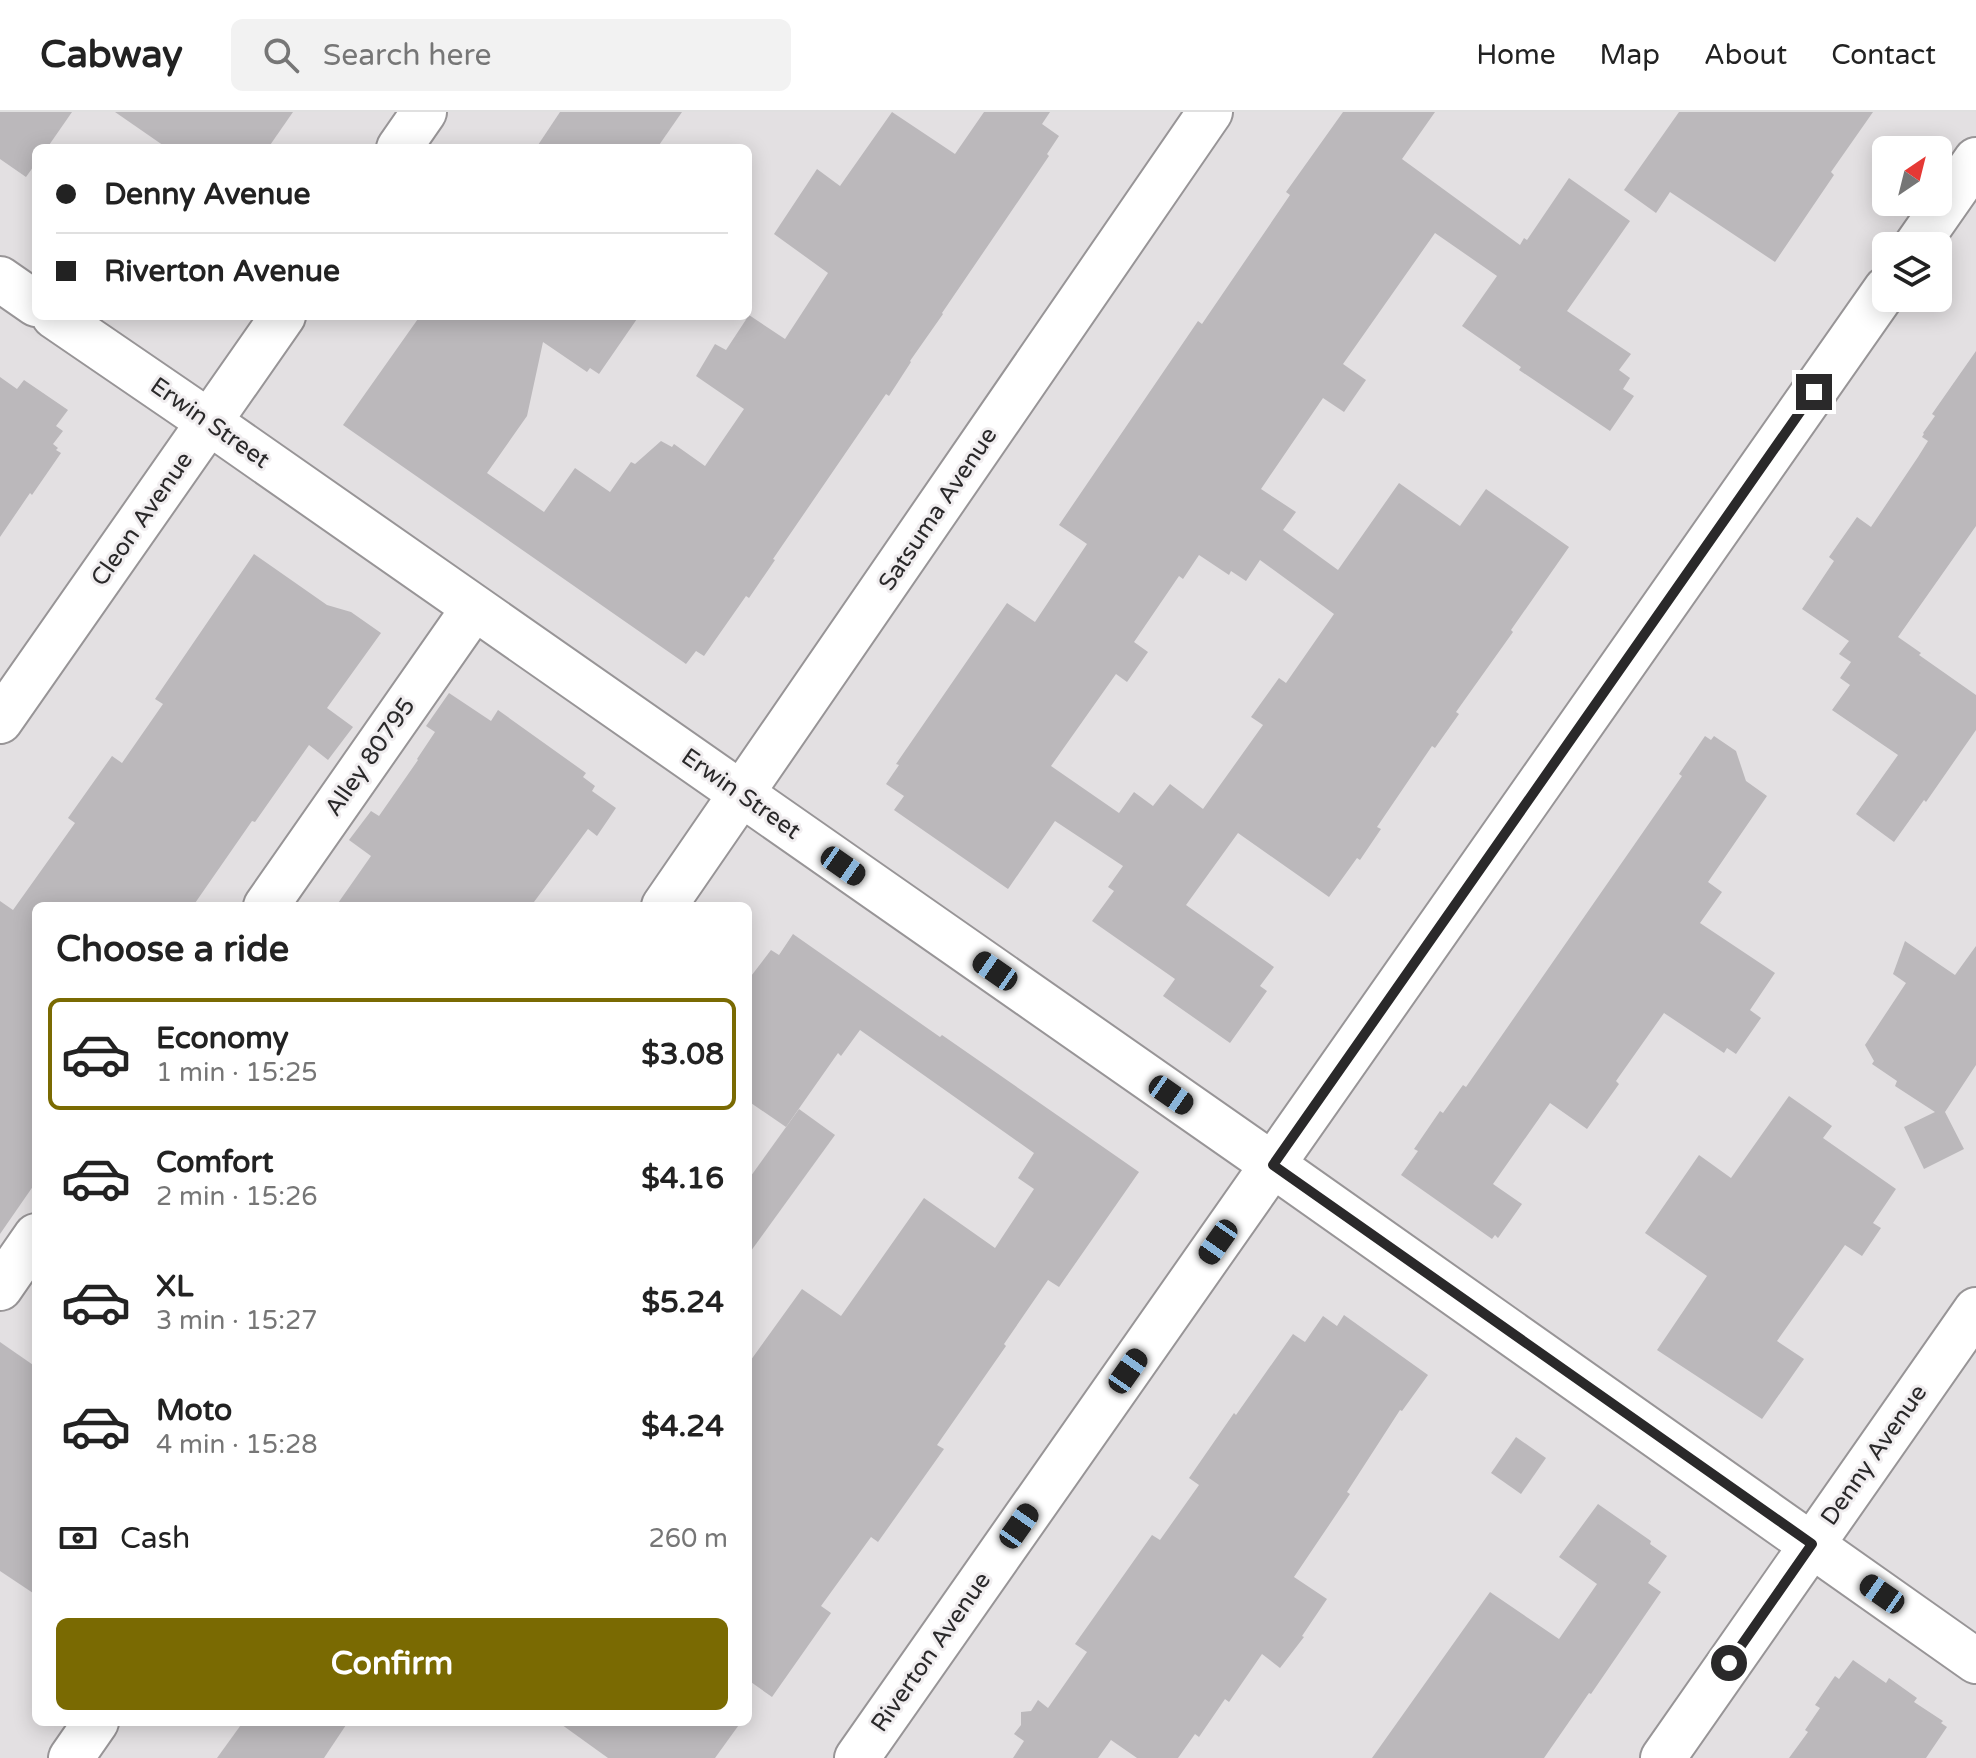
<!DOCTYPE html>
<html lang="en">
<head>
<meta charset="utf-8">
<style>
	body { margin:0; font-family:"Varela Round",sans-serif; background:#f2f2f2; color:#222; height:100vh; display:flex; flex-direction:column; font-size:30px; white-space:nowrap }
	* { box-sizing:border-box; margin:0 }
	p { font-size:26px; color:#767676 }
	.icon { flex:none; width:44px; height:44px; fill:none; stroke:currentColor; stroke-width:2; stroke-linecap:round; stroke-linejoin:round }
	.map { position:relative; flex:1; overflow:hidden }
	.panel { position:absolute; left:32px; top:790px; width:720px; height:824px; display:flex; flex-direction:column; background:#fff; border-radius:12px; box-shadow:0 4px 20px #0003 }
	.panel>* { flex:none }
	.banner { position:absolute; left:32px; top:32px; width:720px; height:176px; border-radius:12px; box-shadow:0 4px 20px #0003; display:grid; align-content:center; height:176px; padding:0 24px; background:#fff }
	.needle { width:52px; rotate:35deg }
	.buttons { position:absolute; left:1872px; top:24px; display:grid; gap:16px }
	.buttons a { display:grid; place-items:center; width:80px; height:80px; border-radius:12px; background:#fff; box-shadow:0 4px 20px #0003; font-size:40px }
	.end { position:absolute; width:36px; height:36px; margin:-18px; border:10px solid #2a292a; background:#fff; box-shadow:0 0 0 4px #fff }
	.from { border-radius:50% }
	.car { position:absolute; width:24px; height:48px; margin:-24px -12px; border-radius:10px; box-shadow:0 0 6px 2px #0007; background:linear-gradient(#222 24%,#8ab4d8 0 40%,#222 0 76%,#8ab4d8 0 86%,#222 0) }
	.banner b { display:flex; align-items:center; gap:28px; height:76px; font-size:30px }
	.banner b+b { border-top:2px solid #e0e0e0 }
	.banner i { width:20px; height:20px; background:#222 }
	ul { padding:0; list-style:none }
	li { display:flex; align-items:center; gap:24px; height:112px; margin:0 16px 12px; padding:0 8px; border:4px solid transparent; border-radius:12px }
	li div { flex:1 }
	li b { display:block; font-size:30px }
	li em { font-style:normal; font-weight:700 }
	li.active { border-color:#7a6a02 }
	li>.icon { width:72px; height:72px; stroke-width:1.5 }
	h2 { padding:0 24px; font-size:36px; line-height:96px }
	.pay { display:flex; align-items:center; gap:20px; height:88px; padding:0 24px; font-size:30px }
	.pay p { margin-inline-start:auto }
	.cta { display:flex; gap:16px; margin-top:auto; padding:16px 24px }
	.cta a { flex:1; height:92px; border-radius:12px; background:#7a6a02; color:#fff; font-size:32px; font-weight:700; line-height:92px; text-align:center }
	header { display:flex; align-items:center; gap:48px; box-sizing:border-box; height:112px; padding:0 40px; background:#fff; border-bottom:2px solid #e0e0e0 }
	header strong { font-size:38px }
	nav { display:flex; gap:44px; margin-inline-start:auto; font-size:28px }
	.search { width:560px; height:72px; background:#f2f2f2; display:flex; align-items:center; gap:20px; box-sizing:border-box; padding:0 28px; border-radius:12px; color:#767676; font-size:30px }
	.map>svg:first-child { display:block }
	.building { fill:#bbb8bb; fill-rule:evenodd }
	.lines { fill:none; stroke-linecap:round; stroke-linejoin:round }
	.minor-casing { stroke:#989597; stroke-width:48 }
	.minor { stroke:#fff; stroke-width:44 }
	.route { stroke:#2a292a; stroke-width:10 }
	.labels { text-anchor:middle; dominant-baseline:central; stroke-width:6; stroke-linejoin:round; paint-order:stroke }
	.street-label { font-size:24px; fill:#2a292a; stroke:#f0edef }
</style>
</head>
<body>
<header>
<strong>Cabway</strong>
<div class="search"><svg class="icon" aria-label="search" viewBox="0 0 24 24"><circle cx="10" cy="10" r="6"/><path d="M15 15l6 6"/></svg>Search here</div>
<nav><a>Home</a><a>Map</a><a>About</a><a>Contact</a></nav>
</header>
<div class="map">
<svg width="1976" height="1646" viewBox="0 0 1976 1646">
	<rect width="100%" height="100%" fill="#e3e0e2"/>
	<g class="building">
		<polygon points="0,0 72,0 47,36 36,36 36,51 26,65 0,47"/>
		<polygon points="115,0 293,0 268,36 167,36"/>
		<polygon points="560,0 682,0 657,36 536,36"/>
		<polygon points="892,0 955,42 984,0 1050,0 1042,12 1059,24 1047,42 1049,44 942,201 943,202 910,249 911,250 889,284 886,282 773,447 775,448 749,486 746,484 704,544 696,539 686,552 343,313 420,204 639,204 599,262 590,256 587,260 543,230 527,304 487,361 544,400 575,356 610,380 631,350 635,352 661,329 672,335 674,332 705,354 744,297 696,264 715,232 726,238 749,203 785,227 828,161 774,122 817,57 840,74"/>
		<path d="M1343,0H1435L1402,47L1520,133L1524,126L1527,128L1569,66L1630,109L1567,199L1631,242L1619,258L1630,266L1623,277L1634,284L1610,319L1519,258L1521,255L1462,214L1497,164L1435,121L1343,252L1366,268L1344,300L1323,286L1261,377L1296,400L1283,418L1338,458L1399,371L1460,414L1486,377L1569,435L1511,518L1513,520L1456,600L1459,602L1435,636L1432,634L1377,715L1381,717L1360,748L1357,746L1329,785L1238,721L1186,793L1274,855L1260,874L1267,879L1230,931L1163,884L1175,867L1092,809L1114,779L1108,775L1123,754L1055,709L1008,777L894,698L904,684L886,672L899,653L896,652L1007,491L1035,510L1087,432L1059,413L1198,209L1202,212L1290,83L1286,80ZM1199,443L1229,463L1231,459L1246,469L1260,448L1334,502L1286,571L1279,566L1251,605L1263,613L1203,697L1170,672L1153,694L1134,680L1119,701L1051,654L1116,562L1127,570L1148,540L1134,530L1179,464L1183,467Z"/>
		<polygon points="1679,0 1873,0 1831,60 1834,63 1775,150 1670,80 1656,101 1624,78"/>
		<polygon points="1976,239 1976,414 1898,525 1921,541 1919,543 1976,583 1976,618 1926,690 1924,688 1894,730 1856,702 1898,643 1832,598 1850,573 1840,566 1851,550 1839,542 1849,529 1802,497 1834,449 1829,445 1857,405 1871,415 1918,345 1928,329 1922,325 1924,322 1923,321 1935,304 1932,302"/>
		<polygon points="0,265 17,277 24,268 68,298 56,314 63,319 53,332 58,336 56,338 61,341 32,383 30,381 0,425"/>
		<polygon points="254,442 327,493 351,500 381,521 327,596 353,615 328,648 309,633 255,710 252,709 193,794 36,794 36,1070 0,1122 0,789 13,798 75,711 68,706 112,644 122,651 163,592 155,587"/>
		<polygon points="449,581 491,609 498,598 586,661 583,665 595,674 592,679 616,696 597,724 588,717 531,794 336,794 371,744 349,728 371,699 379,704 418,648 417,647 435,620 426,614"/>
		<polygon points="1705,624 1711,628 1714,624 1736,639 1746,669 1767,684 1708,770 1722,780 1700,811 1775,861 1750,898 1761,906 1736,942 1727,936 1724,941 1664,901 1616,969 1619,972 1587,1017 1550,991 1493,1072 1522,1092 1498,1126 1495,1123 1492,1127 1401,1063 1418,1039 1414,1037 1440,999 1443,1001 1463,973 1466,975 1682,664 1679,662"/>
		<polygon points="793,822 940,925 942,923 1139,1060 1059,1175 1048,1168 1004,1232 1006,1234 937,1333 944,1337 878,1430 871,1425 821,1494 831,1501 772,1585 748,1568 748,1252 802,1177 841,1204 924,1086 995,1136 1034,1077 1018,1066 1034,1041 860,918 841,944 838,941 786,1015 748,989 748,868 771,838 779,843"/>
		<polygon points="1905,829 1955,863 1976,834 1976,953 1945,1000 1964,1037 1924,1057 1904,1015 1935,1000 1895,974 1897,969 1872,952 1874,949 1865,933 1906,871 1893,862"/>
		<polygon points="1789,984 1832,1014 1823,1026 1896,1077 1873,1111 1881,1116 1862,1144 1845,1133 1777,1229 1804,1247 1762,1307 1657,1238 1707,1164 1645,1121 1699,1043 1731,1066"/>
		<polygon points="799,997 835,1023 748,1143 748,1068"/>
		<polygon points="1344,1203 1428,1263 1402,1299 1400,1298 1347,1380 1350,1382 1294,1465 1327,1487 1302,1524 1304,1525 1280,1556 1262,1542 1229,1590 1225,1587 1199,1625 1195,1622 1178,1646 1137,1646 1111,1628 1098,1646 1013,1646 1024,1629 1014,1622 1021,1613 1021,1600 1031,1599 1038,1588 1048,1596 1087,1540 1075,1532 1152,1423 1160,1428 1199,1373 1189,1366 1234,1301 1236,1303 1293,1222 1305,1230 1323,1204 1337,1214"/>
		<polygon points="0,1230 36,1255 36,1483 0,1459"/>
		<polygon points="1516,1325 1546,1346 1521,1382 1491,1361"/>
		<polygon points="1598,1392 1651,1429 1650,1432 1667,1444 1648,1471 1661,1480 1591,1582 1589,1581 1544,1646 1372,1646 1490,1480 1559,1527 1597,1472 1559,1445"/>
		<polygon points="1853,1548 1886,1571 1889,1566 1917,1586 1914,1590 1943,1609 1941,1611 1947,1615 1926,1646 1789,1646 1808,1620 1805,1618 1820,1596 1815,1593 1835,1564 1839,1567"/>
		<polygon points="243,1610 348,1610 324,1646 217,1646"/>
		<polygon points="558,1610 741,1610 715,1646 608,1646"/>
	</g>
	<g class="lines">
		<defs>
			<g id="minor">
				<polyline points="399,36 424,0"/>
				<polyline points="1916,134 1976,48"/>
				<polyline points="0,167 36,192"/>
				<polyline points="54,204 209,310 1273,1053 1976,1549"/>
				<polyline points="0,609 283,204"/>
				<polyline points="266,794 474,496"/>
				<polyline points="664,794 1210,0"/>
				<polyline points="0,1176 36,1124"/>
				<polyline points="71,1646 96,1610"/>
				<polyline points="857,1646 1886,177"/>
				<polyline points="1663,1646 1976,1198"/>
			</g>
		</defs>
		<use href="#minor" class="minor-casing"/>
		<use href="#minor" class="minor"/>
	</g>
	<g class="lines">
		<polyline class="route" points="1729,1551 1812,1432 1273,1053 1814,280"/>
	</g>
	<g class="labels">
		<g class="street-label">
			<text transform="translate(210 311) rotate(35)">Erwin Street</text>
			<text transform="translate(938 397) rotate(-56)">Satsuma Avenue</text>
			<text transform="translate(142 407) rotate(-55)">Cleon Avenue</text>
			<text transform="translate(370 645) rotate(-55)">Alley 80795</text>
			<text transform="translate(741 682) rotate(35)">Erwin Street</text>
			<text transform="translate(1874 1343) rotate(-55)">Denny Avenue</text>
			<text transform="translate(931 1540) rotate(-55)">Riverton Avenue</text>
		</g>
	</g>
</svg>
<div class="buttons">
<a><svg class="needle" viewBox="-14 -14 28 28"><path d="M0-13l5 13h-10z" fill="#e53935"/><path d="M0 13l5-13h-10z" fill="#767676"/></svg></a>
<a><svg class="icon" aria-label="layers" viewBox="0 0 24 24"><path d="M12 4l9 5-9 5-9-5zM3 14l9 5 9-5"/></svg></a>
</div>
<i class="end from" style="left:1729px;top:1551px"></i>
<i class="end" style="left:1814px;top:280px"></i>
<i class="car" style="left:843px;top:754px;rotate:125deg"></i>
<i class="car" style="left:995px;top:859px;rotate:305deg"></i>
<i class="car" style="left:1171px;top:983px;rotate:125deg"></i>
<i class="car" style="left:1218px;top:1130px;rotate:215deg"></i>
<i class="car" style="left:1128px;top:1259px;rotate:35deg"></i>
<i class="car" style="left:1019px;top:1414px;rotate:35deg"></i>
<i class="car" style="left:1882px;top:1482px;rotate:305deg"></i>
<div class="banner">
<b><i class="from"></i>Denny Avenue</b>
<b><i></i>Riverton Avenue</b>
</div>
<section class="panel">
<h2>Choose a ride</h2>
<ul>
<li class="active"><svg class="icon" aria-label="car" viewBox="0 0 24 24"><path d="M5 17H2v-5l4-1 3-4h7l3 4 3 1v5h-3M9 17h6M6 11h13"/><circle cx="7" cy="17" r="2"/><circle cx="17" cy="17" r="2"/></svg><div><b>Economy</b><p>1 min · 15:25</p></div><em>$3.08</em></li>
<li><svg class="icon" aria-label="car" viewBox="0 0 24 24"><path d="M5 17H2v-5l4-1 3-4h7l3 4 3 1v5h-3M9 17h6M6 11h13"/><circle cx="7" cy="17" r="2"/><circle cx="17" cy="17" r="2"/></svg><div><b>Comfort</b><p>2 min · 15:26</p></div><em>$4.16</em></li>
<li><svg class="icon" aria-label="car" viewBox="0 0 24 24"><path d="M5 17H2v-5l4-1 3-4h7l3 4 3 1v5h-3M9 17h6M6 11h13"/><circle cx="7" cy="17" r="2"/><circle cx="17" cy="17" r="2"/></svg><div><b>XL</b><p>3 min · 15:27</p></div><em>$5.24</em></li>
<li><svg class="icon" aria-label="car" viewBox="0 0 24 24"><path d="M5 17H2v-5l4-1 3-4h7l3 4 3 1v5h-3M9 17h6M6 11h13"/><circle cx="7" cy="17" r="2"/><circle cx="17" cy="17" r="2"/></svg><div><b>Moto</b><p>4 min · 15:28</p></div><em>$4.24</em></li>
</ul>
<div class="pay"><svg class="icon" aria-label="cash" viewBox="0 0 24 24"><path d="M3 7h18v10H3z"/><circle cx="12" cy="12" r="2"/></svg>Cash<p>260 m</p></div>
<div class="cta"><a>Confirm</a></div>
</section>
</div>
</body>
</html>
